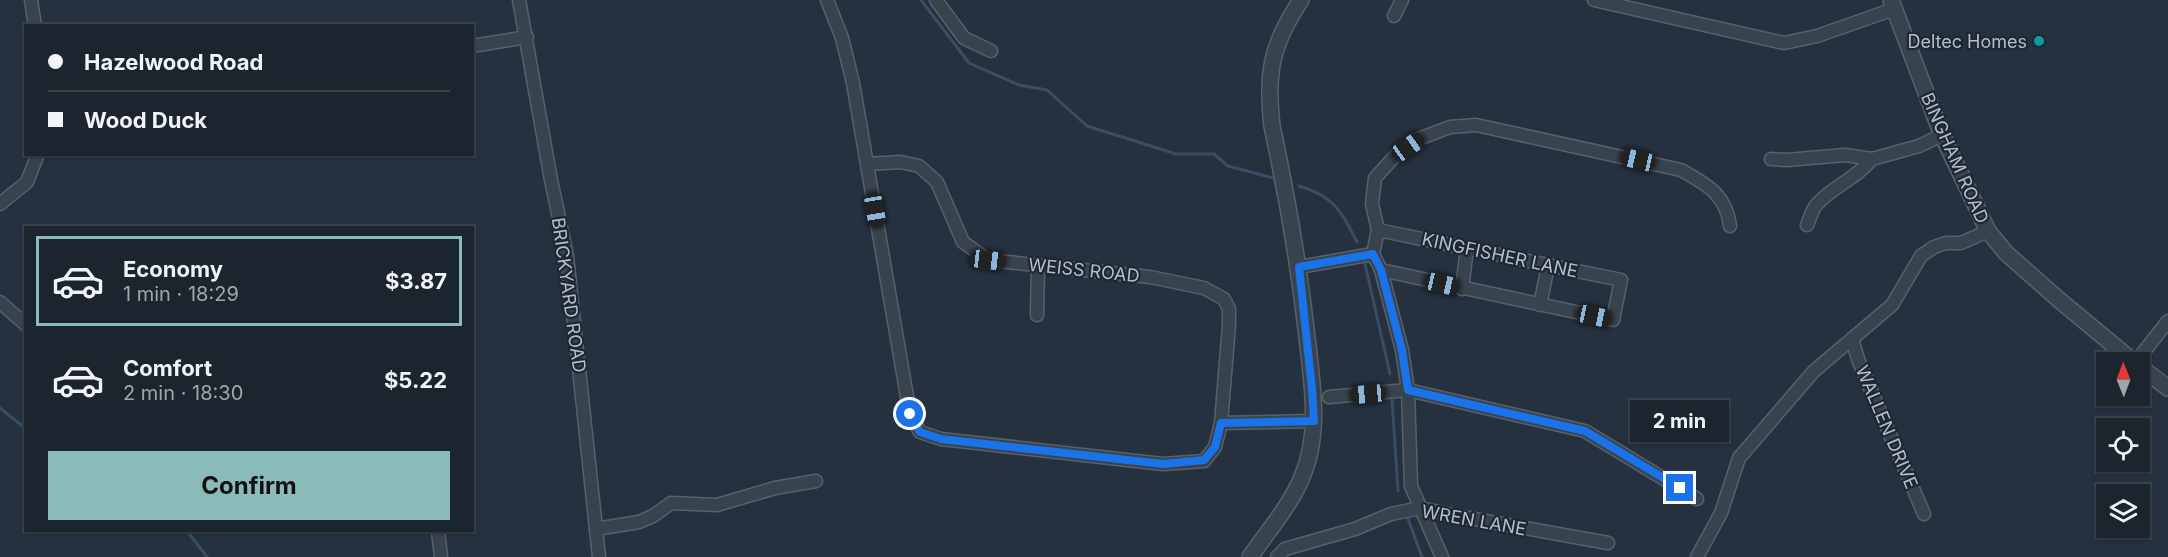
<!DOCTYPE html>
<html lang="en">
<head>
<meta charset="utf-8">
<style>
	body { margin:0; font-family:Inter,sans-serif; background:#252d36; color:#f1f3f6; height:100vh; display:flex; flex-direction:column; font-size:22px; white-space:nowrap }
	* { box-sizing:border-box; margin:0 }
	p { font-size:20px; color:#a0a5aa }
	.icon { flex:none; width:33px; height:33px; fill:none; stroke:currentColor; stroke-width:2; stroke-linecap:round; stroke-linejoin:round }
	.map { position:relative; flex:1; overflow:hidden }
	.panel { position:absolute; left:24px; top:226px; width:450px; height:306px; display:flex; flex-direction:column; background:#1c252e; border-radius:0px; box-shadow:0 2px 4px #0004,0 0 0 2px #3a424a }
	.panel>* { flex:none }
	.top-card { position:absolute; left:24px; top:24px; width:450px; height:132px; border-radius:0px; box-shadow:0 2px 4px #0004,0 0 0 2px #3a424a; display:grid; align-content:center; height:132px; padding:0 24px; background:#1c252e }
	.needle { width:39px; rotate:359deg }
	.fabs { position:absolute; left:2096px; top:352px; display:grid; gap:12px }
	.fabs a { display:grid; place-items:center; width:54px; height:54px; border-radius:0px; background:#1c252e; box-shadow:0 2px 4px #0004,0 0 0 2px #3a424a; font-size:30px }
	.end { position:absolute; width:27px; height:27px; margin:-14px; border:8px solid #1a73e8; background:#fff; box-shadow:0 0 0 3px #fff }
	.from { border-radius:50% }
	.bubble { position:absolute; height:42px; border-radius:0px; background:#1c252e; box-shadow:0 2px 4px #0004,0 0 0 2px #3a424a; font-size:20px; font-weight:700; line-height:42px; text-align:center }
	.car { position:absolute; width:18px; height:36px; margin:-18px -9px; border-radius:8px; box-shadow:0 0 4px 2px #0007; background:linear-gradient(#222 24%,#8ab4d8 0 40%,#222 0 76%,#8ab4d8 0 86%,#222 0) }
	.top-card b { display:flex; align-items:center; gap:21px; height:57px; font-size:22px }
	.top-card b+b { border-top:2px solid #3a424a }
	.top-card i { width:15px; height:15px; background:#f1f3f6 }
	ul { padding:10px 0 0; list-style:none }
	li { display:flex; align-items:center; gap:18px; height:90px; margin:0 12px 9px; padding:0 12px; border:3px solid transparent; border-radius:0px }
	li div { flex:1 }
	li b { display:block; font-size:22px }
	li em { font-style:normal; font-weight:700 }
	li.selected { border-color:#8bbbb9 }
	li>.icon { width:54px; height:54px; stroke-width:1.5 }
	.cta { display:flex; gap:12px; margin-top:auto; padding:12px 24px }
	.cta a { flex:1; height:69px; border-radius:0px; background:#8bbbb9; color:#111; font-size:24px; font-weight:700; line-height:69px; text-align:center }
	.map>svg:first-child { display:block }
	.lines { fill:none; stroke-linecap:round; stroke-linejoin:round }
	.stream { stroke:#394e65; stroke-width:3 }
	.minor-casing { stroke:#57616c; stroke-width:15 }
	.tertiary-casing { stroke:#57616c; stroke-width:18 }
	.minor { stroke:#39434e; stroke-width:12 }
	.tertiary { stroke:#39434e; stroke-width:15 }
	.route { stroke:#1a73e8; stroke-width:8 }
	.culture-dot { fill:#0f9aa8; stroke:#1e2833; stroke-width:2 }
	.labels { text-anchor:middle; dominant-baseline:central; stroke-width:4.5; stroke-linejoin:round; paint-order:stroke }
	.poi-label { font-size:18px; fill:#b5bec9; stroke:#1e2833; text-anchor:end }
	.street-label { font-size:18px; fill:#b5bec9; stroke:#1e2833 }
</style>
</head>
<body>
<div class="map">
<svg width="2168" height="557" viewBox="0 0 2168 557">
	<rect width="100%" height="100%" fill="#25313e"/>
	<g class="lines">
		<g class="stream">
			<polyline points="921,0 969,63 1019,85 1047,90 1087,126 1176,154 1214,154 1228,166 1273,178"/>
			<path d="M1299,186C1334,196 1341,211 1357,242"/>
			<polyline points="1365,264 1390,374"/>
			<polyline points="1392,399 1398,491"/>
			<polyline points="0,408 26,429"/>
			<polyline points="1407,516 1422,557"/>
			<polyline points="187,531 207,557"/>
		</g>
		<defs>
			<g id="minor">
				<polyline points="31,0 35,26"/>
				<polyline points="519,0 551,180 567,256 599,557"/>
				<polyline points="827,0 842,38 853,83 910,414 920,432 941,439 1163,464 1204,461 1215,447 1221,423 1229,325 1229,309 1224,299 1204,288 1150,277 988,260 963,242 937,182 919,166 900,162 867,164"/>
				<polyline points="936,0 964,38 991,51"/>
				<polyline points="1594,0 1784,43 1817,36 1894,9"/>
				<polyline points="1394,16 1402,0"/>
				<polyline points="472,46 527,37"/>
				<polyline points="1771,159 1787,160 1845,155 1872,159 1919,146 1942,135"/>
				<polyline points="0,204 27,182 38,154"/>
				<path d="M1807,225C1810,219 1812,209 1817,204C1833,186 1856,179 1872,159"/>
				<polyline points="1378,230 1621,280 1613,320 1381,270"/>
				<polyline points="1299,267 1373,254"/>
				<polyline points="1462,289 1467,248"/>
				<polyline points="0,302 26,325"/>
				<polyline points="1540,305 1548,266"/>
				<polyline points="1037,315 1038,266"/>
				<polyline points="1852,339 1859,362 1924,514"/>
				<polyline points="2135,363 2168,321"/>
				<polyline points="1329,397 1408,390 1585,431 1697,499"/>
				<polyline points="1221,423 1313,421"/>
				<polyline points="596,529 639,522 653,516 671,503 717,505 775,488 816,481"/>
				<polyline points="438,531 441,557"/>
				<polyline points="1277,557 1285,549 1355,529 1391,514 1420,508 1458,516 1608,543"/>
				<path d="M1442,557L1411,486L1408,390L1402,350L1381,270L1373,254L1378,230L1372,204L1375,178L1395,156L1421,138L1450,127L1476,125L1681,170C1707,185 1726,194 1730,226"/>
				<polyline points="1697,557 1721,513 1739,458 1814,371 1892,305 1921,256 1934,247 1946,243 1961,243 1988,231"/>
			</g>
			<g id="tertiary">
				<polyline points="1891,0 1942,135 1988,231 2006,253 2058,299 2135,363"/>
				<polyline points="2139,366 2168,388"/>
				<path d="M1250,557C1268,531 1290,506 1302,477C1321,433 1312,383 1307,337C1299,266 1287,196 1272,126C1266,73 1271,45 1301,0"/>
			</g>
		</defs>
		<use href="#minor" class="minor-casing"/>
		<use href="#tertiary" class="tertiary-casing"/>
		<use href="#minor" class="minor"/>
		<use href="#tertiary" class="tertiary"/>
	</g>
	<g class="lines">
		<polyline class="route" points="910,414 920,432 941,439 1163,464 1204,460 1215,447 1221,423 1314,421 1312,389 1299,267 1373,254 1381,270 1402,350 1408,390 1585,431 1680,488"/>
	</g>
	<circle class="culture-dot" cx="2039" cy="41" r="6"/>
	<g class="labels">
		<g class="poi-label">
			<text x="2027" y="41">Deltec Homes</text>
		</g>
		<g class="street-label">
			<text transform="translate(1955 158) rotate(66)">BINGHAM ROAD</text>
			<text transform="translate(1500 255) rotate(12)">KINGFISHER LANE</text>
			<text transform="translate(1084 270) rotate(6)">WEISS ROAD</text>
			<text transform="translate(569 295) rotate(82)">BRICKYARD ROAD</text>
			<text transform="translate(1887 427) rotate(67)">WALLEN DRIVE</text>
			<text transform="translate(1474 520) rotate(10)">WREN LANE</text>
		</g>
	</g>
</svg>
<div class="fabs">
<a><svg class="needle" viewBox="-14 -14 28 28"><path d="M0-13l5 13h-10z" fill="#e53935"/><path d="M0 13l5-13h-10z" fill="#a0a5aa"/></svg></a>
<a><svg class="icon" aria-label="locate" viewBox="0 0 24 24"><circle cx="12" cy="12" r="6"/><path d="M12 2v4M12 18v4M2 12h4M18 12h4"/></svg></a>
<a><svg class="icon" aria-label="layers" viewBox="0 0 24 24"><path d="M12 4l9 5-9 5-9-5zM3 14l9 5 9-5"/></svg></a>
</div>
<i class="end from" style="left:910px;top:414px"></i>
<i class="end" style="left:1680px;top:488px"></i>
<div class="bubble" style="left:1630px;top:400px;width:99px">2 min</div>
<i class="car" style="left:1408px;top:147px;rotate:55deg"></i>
<i class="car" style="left:1638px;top:160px;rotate:283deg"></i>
<i class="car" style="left:875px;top:210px;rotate:170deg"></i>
<i class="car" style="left:988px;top:260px;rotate:97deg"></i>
<i class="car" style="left:1442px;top:284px;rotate:103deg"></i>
<i class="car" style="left:1594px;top:316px;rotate:102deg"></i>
<i class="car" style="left:1368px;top:394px;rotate:265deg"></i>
<div class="top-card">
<b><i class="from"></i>Hazelwood Road</b>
<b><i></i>Wood Duck</b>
</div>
<section class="panel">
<ul>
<li class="selected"><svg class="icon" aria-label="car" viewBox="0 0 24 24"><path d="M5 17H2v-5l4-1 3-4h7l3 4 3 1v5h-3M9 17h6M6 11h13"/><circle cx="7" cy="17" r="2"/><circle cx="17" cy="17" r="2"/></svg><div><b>Economy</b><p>1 min · 18:29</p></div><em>$3.87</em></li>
<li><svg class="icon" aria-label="car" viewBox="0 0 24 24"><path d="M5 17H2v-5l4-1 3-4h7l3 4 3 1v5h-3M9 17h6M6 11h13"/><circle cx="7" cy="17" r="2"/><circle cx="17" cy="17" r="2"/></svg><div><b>Comfort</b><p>2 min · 18:30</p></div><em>$5.22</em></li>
</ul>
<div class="cta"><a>Confirm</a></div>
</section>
</div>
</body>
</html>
